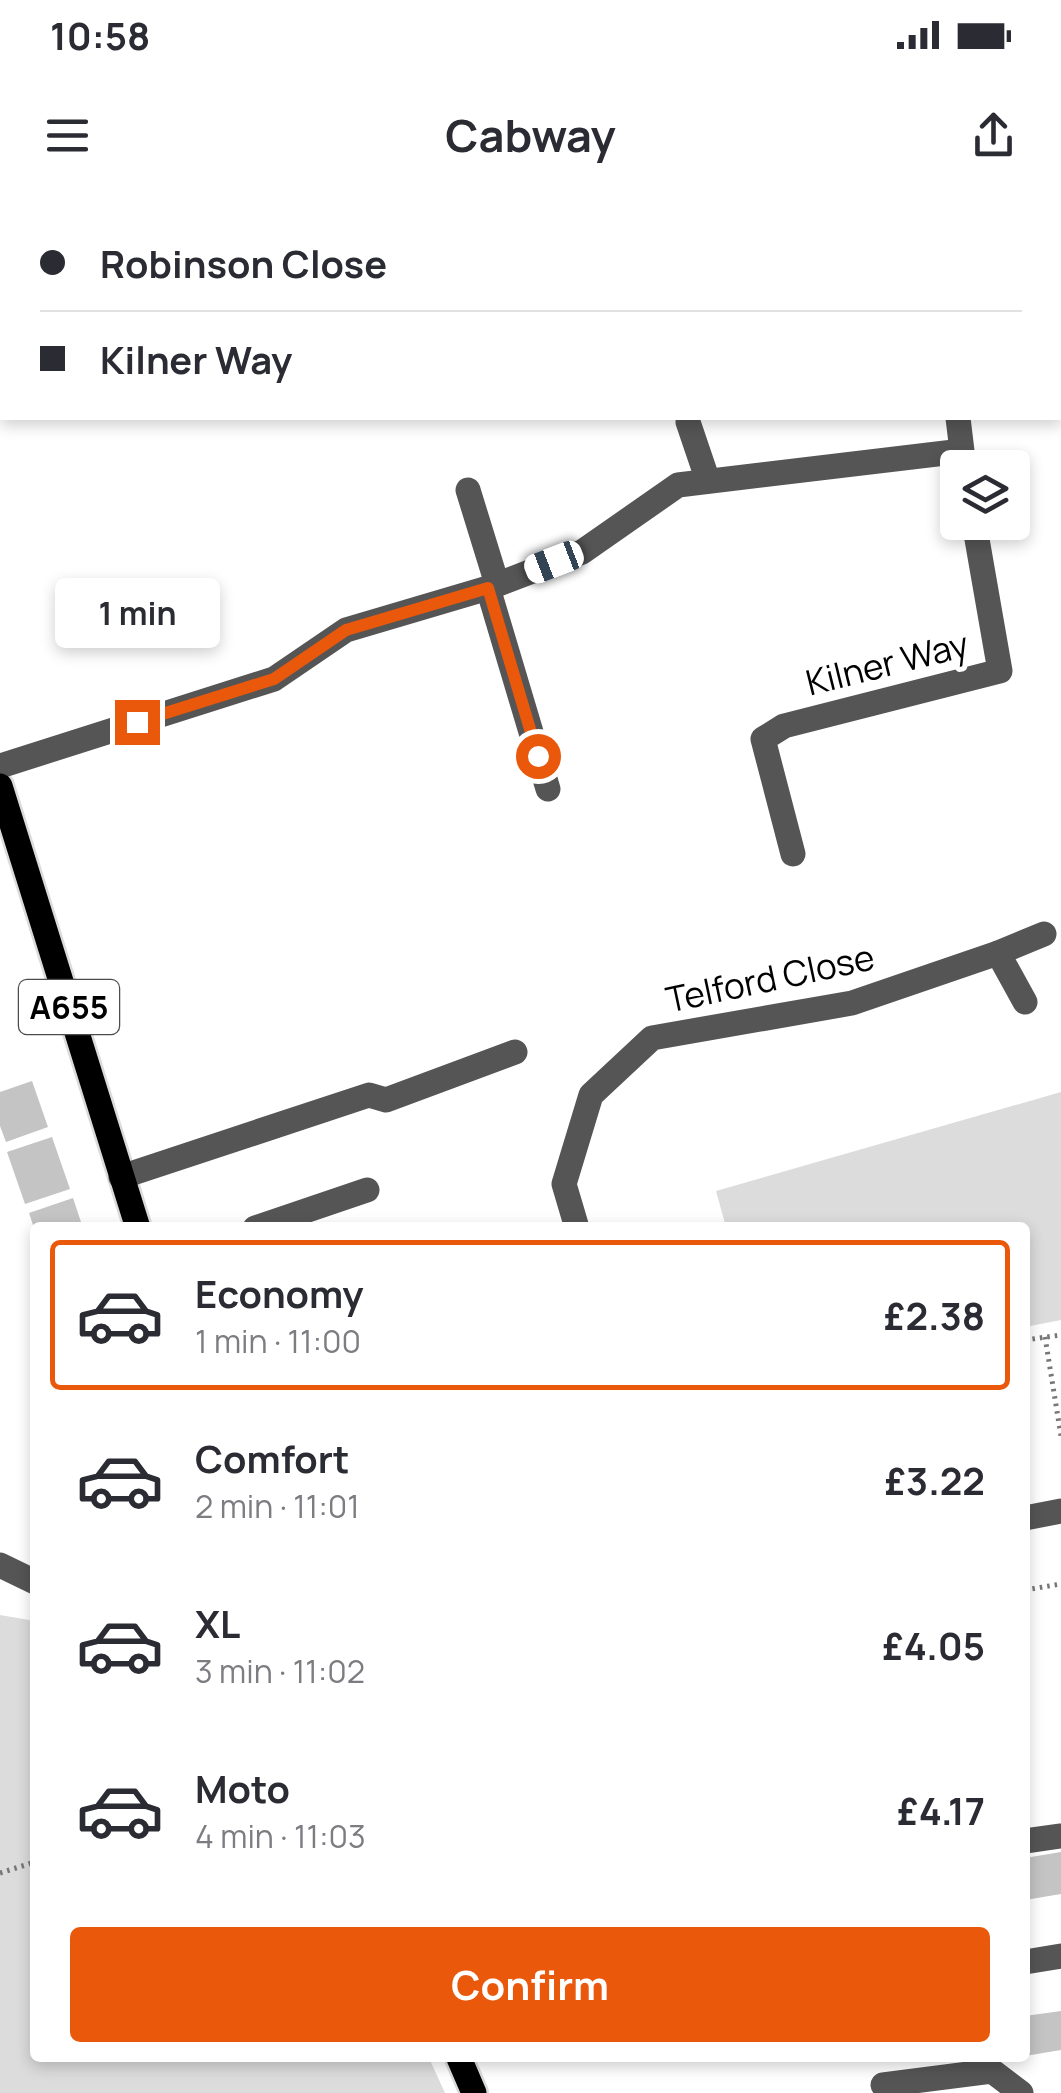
<!DOCTYPE html>
<html lang="en">
<head>
<meta charset="utf-8">
<style>
	body { margin:0; font-family:Manrope,sans-serif; background:#f7f7f7; color:#2b2b33; height:100vh; display:flex; flex-direction:column; font-size:38px; white-space:nowrap }
	* { box-sizing:border-box; margin:0 }
	p { font-size:32px; color:#7c7c81 }
	.icon { flex:none; width:55px; height:55px; fill:none; stroke:currentColor; stroke-width:2; stroke-linecap:round; stroke-linejoin:round }
	.map { position:relative; flex:1; overflow:hidden }
	.side { position:absolute; left:30px; top:1022px; width:1000px; height:840px; display:flex; flex-direction:column; background:#fff; border-radius:10px; box-shadow:0 5px 15px #0003 }
	.side>* { flex:none }
	.guide { position:absolute; left:0px; top:0px; width:1062px; height:220px; box-shadow:0 5px 15px #0003; display:grid; align-content:center; height:220px; padding:0 40px; background:#fff }
	.controls { position:absolute; left:940px; top:250px; display:grid; gap:20px }
	.controls a { display:grid; place-items:center; width:90px; height:90px; border-radius:10px; background:#fff; box-shadow:0 5px 15px #0003; font-size:50px }
	.end { position:absolute; width:45px; height:45px; margin:-22px; border:12px solid #ea580c; background:#fff; box-shadow:0 0 0 5px #fff }
	.from { border-radius:50% }
	.bubble { position:absolute; height:70px; border-radius:10px; background:#fff; box-shadow:0 5px 15px #0003; font-size:32px; font-weight:700; line-height:70px; text-align:center }
	.car { position:absolute; width:30px; height:60px; margin:-30px -15px; border-radius:12px; box-shadow:0 0 8px 2px #0007; background:linear-gradient(#fff 24%,#345 0 40%,#fff 0 76%,#345 0 86%,#fff 0) }
	.guide b { display:flex; align-items:center; gap:35px; height:95px; font-size:38px }
	.guide b+b { border-top:2px solid #e1e1e2 }
	.guide i { width:25px; height:25px; background:#2b2b33 }
	ul { padding:18px 0 0; list-style:none }
	li { display:flex; align-items:center; gap:30px; height:150px; margin:0 20px 15px; padding:0 20px; border:5px solid transparent; border-radius:10px }
	li div { flex:1 }
	li b { display:block; font-size:38px }
	li em { font-style:normal; font-weight:700 }
	li.selected { border-color:#ea580c }
	li>.icon { width:90px; height:90px; stroke-width:1.5 }
	.action { display:flex; gap:20px; margin-top:auto; padding:20px 40px }
	.action a { flex:1; height:115px; border-radius:10px; background:#ea580c; color:#fff; font-size:40px; font-weight:700; line-height:115px; text-align:center }
	.status { display:flex; justify-content:space-between; align-items:center; height:70px; padding:0 50px; background:#fff; direction:ltr }
	.status svg { height:28px; fill:currentColor }
	header { display:flex; justify-content:space-between; align-items:center; height:130px; padding:0 40px; background:#fff; font-size:45px; font-weight:700 }
	.map>svg:first-child { display:block }
	.green { fill:#dcdcdc }
	.building { fill:#c4c4c4 }
	.lines { fill:none; stroke-linecap:round; stroke-linejoin:round }
	.major-casing { stroke:#dbdbdb; stroke-width:30 }
	.path { stroke:#777; stroke-width:5; stroke-dasharray:2.5 5; stroke-linecap:butt }
	.minor { stroke:#555; stroke-width:25 }
	.major { stroke:#000; stroke-width:25 }
	.route { stroke:#ea580c; stroke-width:12 }
	.labels { text-anchor:middle; dominant-baseline:central; stroke-width:10; stroke-linejoin:round; paint-order:stroke }
	.shield { fill:#fff; stroke:#4c4c4c; stroke-width:2.5 }
	.shield-label { font-size:32px; font-weight:bold; fill:#000 }
	.street-label { font-size:35px; fill:#000; stroke:#fff }
</style>
</head>
<body>
<div class="status"><b>10:58</b><svg viewBox="0 0 49 12"><path d="M0 12V9h3v3zM5 12V6h3v6zM10 12V3h3v9zM15 12V0h3v12zM26 1h20v11H26zM47 4h2v5h-2z"/></svg></div>
<header><svg class="icon" aria-label="menu" viewBox="0 0 24 24"><path d="M4 6h16M4 12h16M4 18h16"/></svg>Cabway<svg class="icon" aria-label="share" viewBox="0 0 24 24"><path d="M12 15V3M7 8l5-5 5 5M5 13v7h14v-7"/></svg></header>
<div class="map">
<svg width="1061" height="1893" viewBox="0 0 1061 1893">
	<rect width="100%" height="100%" fill="#fff"/>
	<g class="green">
		<polygon points="1061,892 1061,1120 1025,1127 1025,1028 726,1027 716,991"/>
		<polygon points="0,1415 35,1421 35,1858 429,1858 445,1893 0,1893"/>
	</g>
	<g class="building">
		<polygon points="32,881 48,927 6,942 0,926 0,892"/>
		<polygon points="52,937 70,989 25,1004 7,952"/>
		<polygon points="73,998 83,1028 34,1028 29,1013"/>
		<polygon points="1061,1652 1061,1694 1025,1700 1025,1658"/>
		<polygon points="1061,1811 1061,1850 1025,1856 1025,1816"/>
	</g>
	<g class="lines">
		<defs>
			<g id="major">
				<polyline points="0,586 138,1028"/>
				<polyline points="459,1858 474,1893"/>
			</g>
		</defs>
		<use href="#major" class="major-casing"/>
		<g class="path">
			<polyline points="1045,1137 1061,1236"/>
			<polyline points="1025,1140 1061,1135"/>
			<polyline points="1025,1390 1061,1384"/>
			<polyline points="0,1673 35,1662"/>
		</g>
		<g class="minor">
			<polyline points="383,0 384,2"/>
			<polyline points="514,0 514,2"/>
			<polyline points="927,0 927,2"/>
			<polyline points="1060,139 1061,139"/>
			<polyline points="1060,162 1061,161"/>
			<polyline points="688,222 708,281"/>
			<polyline points="468,290 497,384"/>
			<polyline points="488,388 548,589"/>
			<polyline points="0,566 274,479 346,430 488,388 582,352 678,285 962,251 958,218"/>
			<polyline points="793,654 763,539 784,526 1000,471 974,322"/>
			<polyline points="998,753 1044,734"/>
			<polyline points="121,977 369,895 386,900 515,852"/>
			<polyline points="255,1028 367,990"/>
			<polyline points="577,1028 564,984 591,895 652,838 852,803 998,753 1025,802"/>
			<polyline points="1025,1318 1061,1311"/>
			<polyline points="0,1365 35,1382"/>
			<polyline points="1025,1641 1061,1636"/>
			<polyline points="1025,1762 1061,1756"/>
			<polyline points="883,1885 992,1871 1021,1893"/>
		</g>
		<use href="#major" class="major"/>
	</g>
	<g class="lines">
		<polyline class="route" points="137,522 274,479 346,430 488,388 538,556"/>
	</g>
	<g class="labels">
		<rect class="shield" x="19" y="780" width="100" height="54" rx="8"/>
		<g class="shield-label">
			<text x="69" y="807">A655</text>
		</g>
		<g class="street-label">
			<text transform="translate(887 463) rotate(-14)">Kilner Way</text>
			<text transform="translate(770 778) rotate(-12)">Telford Close</text>
		</g>
	</g>
</svg>
<div class="controls">
<a><svg class="icon" aria-label="layers" viewBox="0 0 24 24"><path d="M12 4l9 5-9 5-9-5zM3 14l9 5 9-5"/></svg></a>
</div>
<i class="end from" style="left:538px;top:556px"></i>
<i class="end" style="left:137px;top:522px"></i>
<div class="bubble" style="left:55px;top:378px;width:165px">1 min</div>
<i class="car" style="left:554px;top:362px;rotate:249deg"></i>
<div class="guide">
<b><i class="from"></i>Robinson Close</b>
<b><i></i>Kilner Way</b>
</div>
<section class="side">
<ul>
<li class="selected"><svg class="icon" aria-label="car" viewBox="0 0 24 24"><path d="M5 17H2v-5l4-1 3-4h7l3 4 3 1v5h-3M9 17h6M6 11h13"/><circle cx="7" cy="17" r="2"/><circle cx="17" cy="17" r="2"/></svg><div><b>Economy</b><p>1 min · 11:00</p></div><em>£2.38</em></li>
<li><svg class="icon" aria-label="car" viewBox="0 0 24 24"><path d="M5 17H2v-5l4-1 3-4h7l3 4 3 1v5h-3M9 17h6M6 11h13"/><circle cx="7" cy="17" r="2"/><circle cx="17" cy="17" r="2"/></svg><div><b>Comfort</b><p>2 min · 11:01</p></div><em>£3.22</em></li>
<li><svg class="icon" aria-label="car" viewBox="0 0 24 24"><path d="M5 17H2v-5l4-1 3-4h7l3 4 3 1v5h-3M9 17h6M6 11h13"/><circle cx="7" cy="17" r="2"/><circle cx="17" cy="17" r="2"/></svg><div><b>XL</b><p>3 min · 11:02</p></div><em>£4.05</em></li>
<li><svg class="icon" aria-label="car" viewBox="0 0 24 24"><path d="M5 17H2v-5l4-1 3-4h7l3 4 3 1v5h-3M9 17h6M6 11h13"/><circle cx="7" cy="17" r="2"/><circle cx="17" cy="17" r="2"/></svg><div><b>Moto</b><p>4 min · 11:03</p></div><em>£4.17</em></li>
</ul>
<div class="action"><a>Confirm</a></div>
</section>
</div>
</body>
</html>
